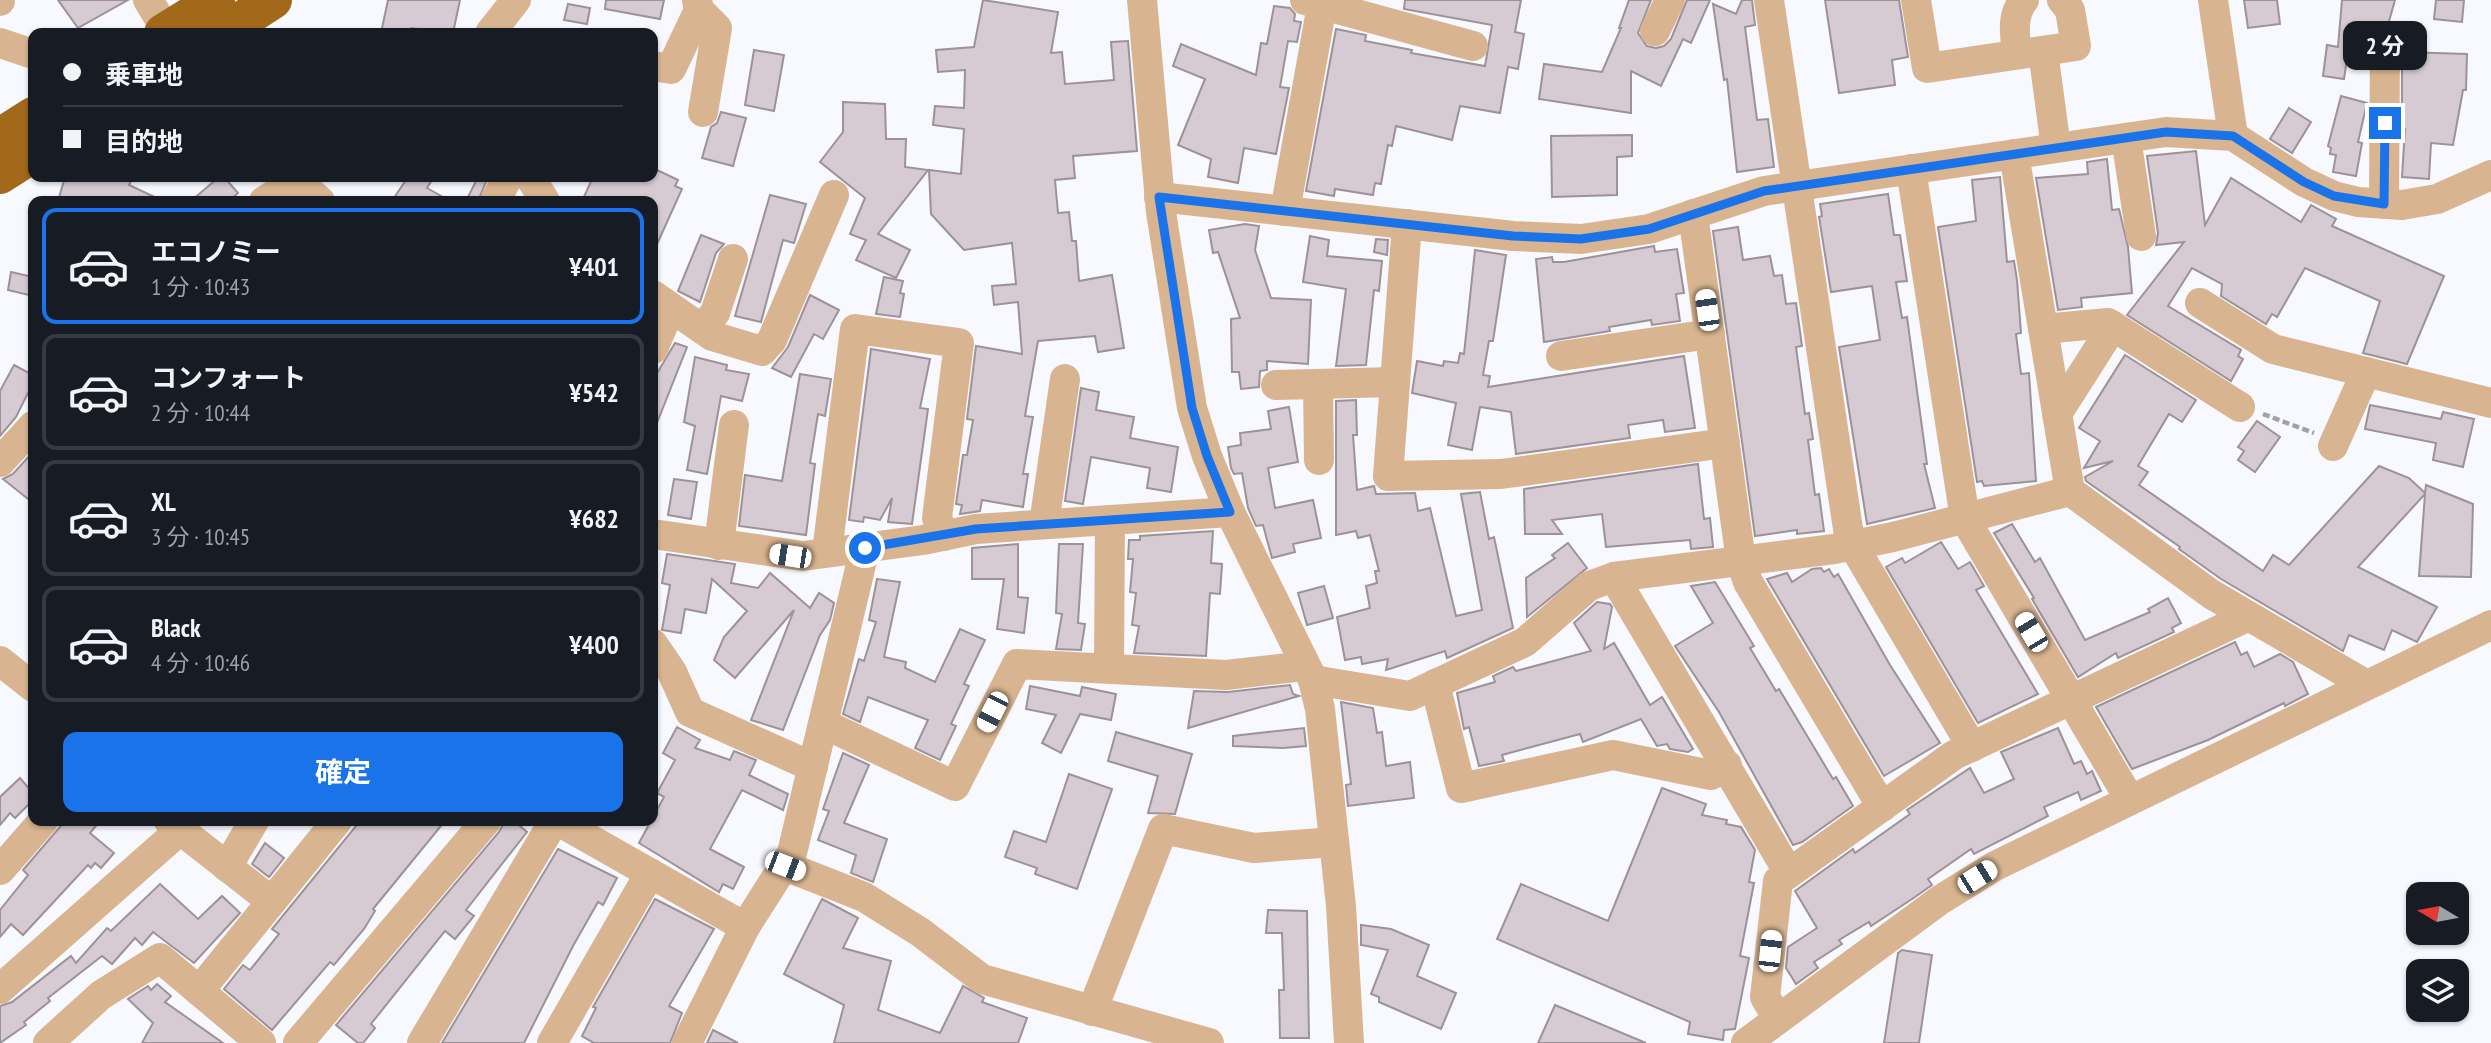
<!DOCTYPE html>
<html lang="ja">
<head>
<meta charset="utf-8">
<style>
	body { margin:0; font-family:"PT Sans Narrow","Noto Sans JP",sans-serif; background:#242831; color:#f1f3f6; height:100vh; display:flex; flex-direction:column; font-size:26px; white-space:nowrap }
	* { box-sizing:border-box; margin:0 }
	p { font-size:23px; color:#9ea1a6 }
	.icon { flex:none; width:38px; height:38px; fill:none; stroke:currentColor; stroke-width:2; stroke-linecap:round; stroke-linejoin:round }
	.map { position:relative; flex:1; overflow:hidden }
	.details { position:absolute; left:28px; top:196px; width:630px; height:630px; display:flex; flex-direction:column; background:#171b24; border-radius:14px; box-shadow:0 2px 5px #0004 }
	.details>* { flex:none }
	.guide { position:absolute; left:28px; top:28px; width:630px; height:154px; border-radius:14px; box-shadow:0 2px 5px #0004; display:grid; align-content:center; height:154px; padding:0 35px; background:#171b24 }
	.needle { width:46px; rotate:280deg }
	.buttons { position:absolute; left:2406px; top:882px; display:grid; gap:14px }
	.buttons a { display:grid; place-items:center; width:63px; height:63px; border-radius:14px; background:#171b24; box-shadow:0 2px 5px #0004; font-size:35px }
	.end { position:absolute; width:32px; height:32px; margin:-16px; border:9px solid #1a73e8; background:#fff; box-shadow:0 0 0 4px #fff }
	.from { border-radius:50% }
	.bubble { position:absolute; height:49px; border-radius:14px; background:#171b24; box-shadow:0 2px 5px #0004; font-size:23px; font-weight:700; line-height:49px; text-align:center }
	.car { position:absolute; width:21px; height:42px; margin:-21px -10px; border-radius:9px; box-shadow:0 0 5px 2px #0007; background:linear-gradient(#fff 24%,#345 0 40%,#fff 0 76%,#345 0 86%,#fff 0) }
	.guide b { display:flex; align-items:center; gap:24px; height:66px; font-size:26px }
	.guide b+b { border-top:2px solid #363941 }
	.guide i { width:18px; height:18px; background:#f1f3f6 }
	ul { padding:12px 0 0; list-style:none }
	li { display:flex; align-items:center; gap:21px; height:116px; margin:0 14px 10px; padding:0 21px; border:4px solid #363941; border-radius:14px }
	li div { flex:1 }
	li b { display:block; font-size:26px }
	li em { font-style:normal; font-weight:700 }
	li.current { border-color:#1a73e8 }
	li>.icon { width:63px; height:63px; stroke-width:1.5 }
	.cta { display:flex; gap:14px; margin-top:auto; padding:14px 35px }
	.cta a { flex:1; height:80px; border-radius:14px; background:#1a73e8; color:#fff; font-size:28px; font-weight:700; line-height:80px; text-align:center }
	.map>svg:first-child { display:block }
	.building { fill:#d6cbd2; stroke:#9c9298; stroke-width:2 }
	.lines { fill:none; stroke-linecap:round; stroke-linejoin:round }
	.path { stroke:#a0a0a6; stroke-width:4.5; stroke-dasharray:7 3.5; stroke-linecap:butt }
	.minor { stroke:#d8b590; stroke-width:30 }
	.highway { stroke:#a2691a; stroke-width:38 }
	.route { stroke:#1a73e8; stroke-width:9 }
</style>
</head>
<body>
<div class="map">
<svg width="2491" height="1043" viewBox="0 0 2491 1043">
	<rect width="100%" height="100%" fill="#f8f8ff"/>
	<g class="building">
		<polygon points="58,0 128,0 78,28"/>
		<polygon points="388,0 460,0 453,33 411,28 410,33 381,33"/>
		<polygon points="606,0 664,0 660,19 605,9"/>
		<polygon points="983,0 1058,12 1051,53 1062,52 1065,84 1114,80 1111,42 1128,41 1137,151 1073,156 1075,178 1055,180 1058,213 1069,212 1072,241 1076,241 1079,281 1112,275 1124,348 1098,352 1095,336 1038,341 1025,416 1033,417 1023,474 1028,474 1023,507 982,500 980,511 960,514 962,505 956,504 963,455 967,455 973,420 967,419 976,346 1022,354 1018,302 994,305 992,286 1016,284 1012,243 964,250 931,214 929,170 961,174 964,129 933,125 935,106 964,108 965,70 938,72 936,50 974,47"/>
		<polygon points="1405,0 1521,0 1515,32 1524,34 1518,69 1508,67 1500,113 1460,106 1452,140 1396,126 1392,146 1388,145 1381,184 1375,183 1373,195 1335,189 1334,196 1306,191 1336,29 1366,35 1365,41 1412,50 1411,53 1485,66 1492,25 1404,9"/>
		<polygon points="1629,0 1651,0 1638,33 1647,46 1656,48 1664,46 1671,39 1687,0 1710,0 1691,43 1683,39 1661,86 1631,71 1631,113 1539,99 1544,64 1602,72 1621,28 1619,28"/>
		<polygon points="1742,0 1752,0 1755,25 1745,27 1752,81 1757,120 1768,119 1774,167 1737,172 1727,79 1724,80 1713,4 1736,14"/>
		<polygon points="1825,0 1899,0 1908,57 1892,60 1895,85 1839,93"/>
		<polygon points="2244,0 2277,0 2280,24 2248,28"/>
		<polygon points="2342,0 2395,0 2388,25 2377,27 2370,33 2358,33 2356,52 2348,52 2344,79 2323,76 2327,45 2338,47"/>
		<polygon points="2436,0 2464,0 2462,22 2434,19"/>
		<polygon points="568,4 590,8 587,24 564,20"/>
		<polygon points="1274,6 1290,8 1295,14 1294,21 1301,22 1297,42 1288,41 1280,87 1289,88 1276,154 1244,148 1238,183 1208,177 1211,159 1178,145 1205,79 1173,66 1181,44 1256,75 1261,43 1267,44"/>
		<polygon points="754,50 784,55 774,111 745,105"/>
		<polygon points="2402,52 2467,54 2466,90 2463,90 2453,145 2431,143 2429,179 2402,177 2405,129 2402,129"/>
		<polygon points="2341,96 2367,103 2358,142 2362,143 2356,176 2333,172 2336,155 2330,154 2331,148 2328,146"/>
		<polygon points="843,102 885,104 886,139 906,139 905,167 928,170 878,234 910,250 896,278 856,260 866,240 850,234 865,198 820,162 843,132"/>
		<polygon points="2289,108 2311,122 2292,153 2270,139"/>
		<polygon points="721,112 746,118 733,166 702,158 711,127 717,123"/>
		<polygon points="1632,135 1632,156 1617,157 1617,195 1552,197 1551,136"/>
		<polygon points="2196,151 2205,225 2231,178 2301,222 2311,205 2336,219 2332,226 2444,276 2407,364 2363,353 2380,301 2305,268 2277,317 2272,314 2266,324 2221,296 2222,284 2192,268 2168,306 2241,350 2238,356 2243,359 2231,381 2127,315 2184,242 2156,245 2158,233 2147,156"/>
		<polygon points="2107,159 2112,210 2119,209 2128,247 2132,293 2081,298 2082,307 2058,310 2036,178 2088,174 2087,162"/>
		<polygon points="653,168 678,180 675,186 682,189 653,253 653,201 582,201 593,177 653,177"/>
		<polygon points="65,177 133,177 129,185 163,201 58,201"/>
		<polygon points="219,177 224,177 238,193 229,201 191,201"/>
		<polygon points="408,177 434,177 427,188 450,201 392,201"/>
		<polygon points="478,177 488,177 478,201 466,201"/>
		<polygon points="2000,177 2007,262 2014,261 2017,280 2021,333 2016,334 2021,374 2029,373 2036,481 1984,486 1982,481 1977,482 1938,227 1976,221 1972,180"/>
		<polygon points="1888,194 1894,235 1900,235 1907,281 1896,282 1902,318 1907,317 1927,464 1924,464 1935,508 1867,524 1839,347 1880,340 1872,286 1831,292 1819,217 1822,216 1820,204"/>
		<polygon points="770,195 806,204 794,243 783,240 761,322 735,316"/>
		<polygon points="1245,224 1259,226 1255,250 1271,298 1311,300 1308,364 1267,361 1267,370 1260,371 1259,387 1241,389 1239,372 1232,372 1231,319 1240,318 1218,252 1213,253 1209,230"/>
		<polygon points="1738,227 1743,260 1770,256 1774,276 1782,275 1786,304 1796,303 1802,346 1796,347 1805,414 1809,413 1813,439 1808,440 1815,495 1819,494 1824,531 1797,534 1797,530 1755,536 1713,231"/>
		<polygon points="701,235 724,244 716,253 700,302 678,291"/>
		<polygon points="1310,236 1329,240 1327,256 1382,261 1379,291 1374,290 1366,365 1336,366 1346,289 1303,282"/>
		<polygon points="1376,239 1388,240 1387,255 1374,252"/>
		<polygon points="1654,246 1655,252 1677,249 1684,293 1676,294 1680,321 1652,325 1651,320 1609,327 1610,331 1544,342 1536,259 1552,257 1553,262 1564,262"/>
		<polygon points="1475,250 1506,255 1493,341 1489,341 1483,375 1490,376 1488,387 1684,356 1695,428 1665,432 1663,420 1628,425 1630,438 1516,454 1511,412 1480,407 1472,450 1448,445 1456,403 1412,393 1417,361 1443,366 1444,361 1458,363 1460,353 1464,354"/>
		<polygon points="11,272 33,277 33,296 8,290"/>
		<polygon points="884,277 903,281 900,293 904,294 900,317 876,314"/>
		<polygon points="810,295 839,310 823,339 814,334 791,377 772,368 788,347"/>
		<polygon points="675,343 687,347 653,433 656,375"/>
		<polygon points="871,349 930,359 920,408 928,409 912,524 888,522 892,498 880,520 864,517 863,522 849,520"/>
		<polygon points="2125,355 2196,400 2182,422 2169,414 2138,466 2148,472 2139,485 2263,571 2273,555 2289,565 2379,466 2409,478 2425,493 2426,485 2473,504 2471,577 2419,576 2425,494 2358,567 2437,607 2417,642 2392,630 2384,650 2349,635 2343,651 2221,579 2179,549 2180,547 2086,481 2085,477 2113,461 2084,468 2100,441 2079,428"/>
		<polygon points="695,357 727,365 726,370 749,374 742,401 721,396 707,474 687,470 695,426 684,422"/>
		<polygon points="14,365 33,375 33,383 16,417 0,436 0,391"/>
		<polygon points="800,374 831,379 825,416 818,414 810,463 815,464 806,535 739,526 745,475 782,481"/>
		<polygon points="1081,388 1099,392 1096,410 1134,417 1130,438 1178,447 1171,492 1147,488 1150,468 1091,457 1083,504 1065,501"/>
		<polygon points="1356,400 1357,435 1353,435 1357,490 1374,486 1376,494 1415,493 1418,511 1430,508 1456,616 1482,610 1461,494 1480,492 1489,539 1494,537 1513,628 1447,658 1445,651 1386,670 1388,659 1362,664 1361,657 1345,660 1337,617 1370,608 1366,586 1377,583 1375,571 1379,571 1370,535 1358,538 1356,531 1336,535 1336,401"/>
		<polygon points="2370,405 2441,419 2443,412 2474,419 2463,467 2433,460 2436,443 2365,429"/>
		<polygon points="1289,407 1298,462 1268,468 1275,508 1313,500 1321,538 1293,544 1295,552 1272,558 1263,525 1256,526 1248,508 1242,473 1234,474 1231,468 1228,447 1241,445 1240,433 1271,429 1268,411"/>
		<polygon points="2257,421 2280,437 2255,472 2238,460 2244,451 2238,447"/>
		<polygon points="31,454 33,456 33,503 3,479 13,474"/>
		<polygon points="1698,464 1704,519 1710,518 1713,547 1691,549 1690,540 1606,547 1602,514 1552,520 1562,534 1525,534 1524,489"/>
		<polygon points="674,479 697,482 691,519 668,515"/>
		<polygon points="2012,524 2035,562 2040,558 2085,640 2150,612 2148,609 2168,598 2181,623 2172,628 2174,632 2118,658 2116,653 2078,677 2032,599 2034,598 1994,533"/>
		<polygon points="1213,531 1211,563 1222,564 1220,594 1210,593 1206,656 1134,653 1139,626 1132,625 1136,593 1130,592 1133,559 1128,559 1129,540 1140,540 1140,536"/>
		<polygon points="1941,542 1958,569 1970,562 1984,586 1976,590 2038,694 1978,723 1886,567 1902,558 1905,563"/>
		<polygon points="1568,543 1587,568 1527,617 1526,578 1555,558 1552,555"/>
		<polygon points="1018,544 1018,597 1028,598 1024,633 997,629 1004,579 972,579 972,548"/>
		<polygon points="1059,544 1083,544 1078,623 1085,624 1081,650 1056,649 1062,614 1056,613"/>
		<polygon points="667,554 735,564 731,583 758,588 770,573 810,608 819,593 834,603 830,620 820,635 783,730 751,720 794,610 735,678 714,660 724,637 747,611 712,579 706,613 685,609 681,633 662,630 670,585 662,583"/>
		<polygon points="1821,568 1824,572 1829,569 1834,577 1838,574 1890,665 1940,743 1884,776 1767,579 1787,573 1792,582 1812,569"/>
		<polygon points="877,579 900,582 884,657 906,662 905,668 935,682 960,629 985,640 964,684 969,686 951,724 956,726 940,760 915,748 928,720 868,697 860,722 843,714 859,659 864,661 876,622 869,620"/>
		<polygon points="1715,582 1754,646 1750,648 1776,691 1779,689 1833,779 1836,777 1853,806 1802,842 1793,845 1719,712 1675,646 1713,623 1691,586"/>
		<polygon points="1324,586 1333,618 1307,625 1298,593"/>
		<polygon points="1597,602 1610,604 1612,607 1604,649 1614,643 1650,705 1662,697 1693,749 1688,752 1670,749 1667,744 1657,746 1641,719 1583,742 1580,734 1502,755 1504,761 1479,766 1469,727 1464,729 1457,693 1495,682 1493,676 1513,667 1516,671 1591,651 1574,623"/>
		<polygon points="2235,642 2241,655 2247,652 2254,667 2280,654 2293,662 2308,694 2285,706 2284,703 2208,740 2132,769 2096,707"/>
		<polygon points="1290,685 1293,694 1299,696 1188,728 1194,691 1228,692"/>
		<polygon points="1030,686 1080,696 1082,687 1116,694 1111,720 1080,714 1061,753 1042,743 1056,715 1026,709"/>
		<polygon points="1341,702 1373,708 1377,733 1382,732 1386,766 1410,762 1414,798 1348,806 1346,785 1351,784"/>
		<polygon points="677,727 700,740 695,748 730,760 734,751 756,760 749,775 788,794 783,810 742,790 710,849 744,867 733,889 723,884 719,892 639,843 664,797 657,793 675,760 663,753"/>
		<polygon points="1304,728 1306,746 1283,748 1233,746 1233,736"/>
		<polygon points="2058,728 2074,764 2081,761 2087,774 2092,771 2101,791 2081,800 2078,792 2044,807 2048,816 1974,854 1971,849 1928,879 1932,885 1915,897 1871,926 1869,922 1839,940 1842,944 1814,962 1818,968 1796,984 1786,968 1788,947 1817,928 1795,891 1853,849 1855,853 1910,814 1907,810 1970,768 1984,793 2014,779 2001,752"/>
		<polygon points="1116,732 1192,754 1175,814 1148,813 1158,776 1108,761"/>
		<polygon points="843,753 869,765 844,823 887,839 873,882 851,873 856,855 818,840 829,811 823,809"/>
		<polygon points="1069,774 1112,789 1077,889 1035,874 1037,868 1005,857 1014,831 1046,842"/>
		<polygon points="20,778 33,793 33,800 15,818 10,813 0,825 0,797"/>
		<polygon points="1662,788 1706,804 1702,815 1727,820 1726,824 1741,827 1755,850 1749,882 1754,883 1740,956 1749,958 1735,1029 1724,1030 1723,1040 1688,1034 1690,1022 1497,939 1521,884 1608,921"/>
		<polygon points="65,821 100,821 90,833 114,853 101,868 95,863 91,868 88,865 23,935 11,924 0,937 0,910 28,875 23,870"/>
		<polygon points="360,821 445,821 373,909 375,911 364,929 334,965 330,962 272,1030 224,989 243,965 250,970 279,934 272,929"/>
		<polygon points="505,821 514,821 527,832 466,910 474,916 455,939 445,931 371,1024 375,1028 363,1043 358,1043 336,1025 499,832"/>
		<polygon points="265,843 284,858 269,877 252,864"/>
		<polygon points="558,849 617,878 603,905 598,902 573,946 524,1043 442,1043"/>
		<polygon points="160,884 198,919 222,896 240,913 194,963 153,932 142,945 135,938 112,964 102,956 48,998 50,1001 24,1022 26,1025 0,1043 0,1006 12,1002 71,956 76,963 107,928 111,931"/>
		<polygon points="655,899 714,929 669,1006 682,1013 670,1043 594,1043 582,1036 596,1008 593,1007"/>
		<polygon points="822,899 858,918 843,948 891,961 878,1010 940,1033 963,986 984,998 982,1002 1027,1018 1018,1043 834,1043 844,1005 784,974"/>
		<polygon points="1268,910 1307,911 1309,1038 1280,1038 1279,990 1284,990 1282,933 1266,933"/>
		<polygon points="1361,925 1391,929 1429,945 1417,976 1456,993 1441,1029 1379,1002 1379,997 1371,994 1388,950 1361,945"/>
		<polygon points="1902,950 1932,955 1919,1043 1884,1043 1898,953"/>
		<polygon points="157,984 171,996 165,1002 223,1043 142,1043 153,1023 128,999 148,986 151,990"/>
		<polygon points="1555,1005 1646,1043 1538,1043"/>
		<polygon points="713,1030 738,1043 707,1043"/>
	</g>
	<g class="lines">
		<polyline class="path" points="2263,414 2314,433"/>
		<g class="minor">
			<polyline points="148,0 167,31"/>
			<polyline points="1142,0 1161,212 1192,408 1207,456 1230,512 1313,680 1320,709 1341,906 1349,1043"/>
			<polyline points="1305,0 1473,46"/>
			<polyline points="1769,0 1848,529 1853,545 1972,747"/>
			<polyline points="1916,0 1927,68 2076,46 2070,10 2062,0"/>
			<polyline points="2213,0 2233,136"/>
			<polyline points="0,1 0,0"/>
			<polyline points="699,10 717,28 703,112"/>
			<polyline points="1655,31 1670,0"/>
			<polyline points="490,33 516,0"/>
			<polyline points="0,43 33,54"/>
			<polyline points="2043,51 2056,148"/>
			<path d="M2017,54C2015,34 2011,16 2024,0"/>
			<polyline points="653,66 671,69 699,10 697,0"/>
			<polyline points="2126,138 2141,236"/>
			<polyline points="2014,154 2070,491 2211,594 2365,684"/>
			<polyline points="1911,169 1965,519 2130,800"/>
			<polyline points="293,177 320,201"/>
			<polyline points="530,177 545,201"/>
			<polyline points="1159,197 1513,236 1581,239 1649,229 1764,191 2166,132 2233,136 2304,182 2334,196 2358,202 2402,205 2437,199 2491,175"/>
			<polyline points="264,201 301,177"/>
			<polyline points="495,201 508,177"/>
			<polyline points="2384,204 2385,42"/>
			<polyline points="1285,211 1322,5"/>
			<polyline points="1693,214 1741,561 1748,582 1882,807"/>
			<polyline points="1407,224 1388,476 1501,474 1725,443"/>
			<polyline points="653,295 712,336 762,351 772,340 834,195"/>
			<polyline points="2200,303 2273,349 2491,403"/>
			<polyline points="703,327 715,313 733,259"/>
			<polyline points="2043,329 2108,323 2240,407"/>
			<polyline points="653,349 670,309"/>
			<polyline points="1561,356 1710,334"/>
			<polyline points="1318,384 1319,460"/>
			<polyline points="1276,385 1395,382"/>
			<polyline points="2057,414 2113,326"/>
			<polyline points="2333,446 2366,372"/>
			<polyline points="0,462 33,426"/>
			<polyline points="1044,524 1065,379"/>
			<polyline points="653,534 803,556 923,540 976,529 1230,512"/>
			<polyline points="719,545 734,425"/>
			<polyline points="827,552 855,329 959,343 937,518 944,536"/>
			<polyline points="1614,577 1789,873"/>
			<polyline points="653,644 672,672 690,712 813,767"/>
			<polyline points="0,661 33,687"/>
			<polyline points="1109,668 1110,520"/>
			<polyline points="1313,680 1410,696 1525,642 1589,586 1614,577 1834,549 1893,537 2070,491"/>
			<polyline points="1435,684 1461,788 1613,755 1711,775 1727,765"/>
			<polyline points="824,724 955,786 1017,664 1226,675 1305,666"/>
			<polyline points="169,821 271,901"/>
			<polyline points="558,821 745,927"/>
			<polyline points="785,866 864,897 920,932 982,979 1209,1043"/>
			<polyline points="227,867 254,821"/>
			<polyline points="0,870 43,821"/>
			<polyline points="0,989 179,831"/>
			<polyline points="199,991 337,821"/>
			<polyline points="1092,1011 1163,829 1254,848 1334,842"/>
			<polyline points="1778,1019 1765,997 1778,881 1954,755 2247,617"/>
			<polyline points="48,1043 101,995 160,958 261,1043"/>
			<polyline points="298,1043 486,821"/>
			<polyline points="422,1043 554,821"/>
			<polyline points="552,1043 650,873"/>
			<polyline points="687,1043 745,927 792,853 865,548"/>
			<polyline points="1746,1043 1940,900 1995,866 2491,625"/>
		</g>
		<g class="highway">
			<polyline points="163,33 216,0"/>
			<polyline points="222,33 273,0"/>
			<polyline points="0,137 33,116"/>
			<polyline points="0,175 33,154"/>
		</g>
	</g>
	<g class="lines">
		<polyline class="route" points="865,548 976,529 1230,512 1207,456 1192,408 1159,197 1513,236 1581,239 1649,229 1764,191 2166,132 2233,136 2304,182 2334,196 2384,204 2385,123"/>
	</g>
</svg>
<div class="buttons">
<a><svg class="needle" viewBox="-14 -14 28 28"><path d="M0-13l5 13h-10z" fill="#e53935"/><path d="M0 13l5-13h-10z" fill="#9ea1a6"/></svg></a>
<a><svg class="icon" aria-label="layers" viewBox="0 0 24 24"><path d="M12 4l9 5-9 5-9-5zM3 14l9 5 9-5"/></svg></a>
</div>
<i class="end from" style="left:865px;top:548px"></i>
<i class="end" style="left:2385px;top:123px"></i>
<div class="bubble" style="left:2343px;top:21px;width:84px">2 分</div>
<i class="car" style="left:1707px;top:310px;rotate:352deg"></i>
<i class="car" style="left:790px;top:556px;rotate:279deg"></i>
<i class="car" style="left:2031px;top:632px;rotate:329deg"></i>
<i class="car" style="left:992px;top:712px;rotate:207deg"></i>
<i class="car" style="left:785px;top:866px;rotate:111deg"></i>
<i class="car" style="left:1977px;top:877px;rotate:58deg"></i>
<i class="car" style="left:1770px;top:951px;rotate:6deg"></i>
<div class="guide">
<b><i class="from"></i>乗車地</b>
<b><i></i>目的地</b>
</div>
<section class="details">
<ul>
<li class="current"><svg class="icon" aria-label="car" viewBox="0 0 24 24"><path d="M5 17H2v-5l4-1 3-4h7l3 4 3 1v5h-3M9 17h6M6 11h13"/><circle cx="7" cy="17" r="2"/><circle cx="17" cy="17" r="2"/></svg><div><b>エコノミー</b><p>1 分 · 10:43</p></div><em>¥401</em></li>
<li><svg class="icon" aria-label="car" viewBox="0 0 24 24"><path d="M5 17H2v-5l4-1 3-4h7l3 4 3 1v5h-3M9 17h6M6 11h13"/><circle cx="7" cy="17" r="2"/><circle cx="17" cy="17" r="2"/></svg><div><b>コンフォート</b><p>2 分 · 10:44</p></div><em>¥542</em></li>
<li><svg class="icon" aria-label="car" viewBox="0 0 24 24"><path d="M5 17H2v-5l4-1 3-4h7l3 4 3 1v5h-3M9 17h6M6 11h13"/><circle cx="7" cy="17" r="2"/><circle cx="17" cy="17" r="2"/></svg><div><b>XL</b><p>3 分 · 10:45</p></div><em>¥682</em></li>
<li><svg class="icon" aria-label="car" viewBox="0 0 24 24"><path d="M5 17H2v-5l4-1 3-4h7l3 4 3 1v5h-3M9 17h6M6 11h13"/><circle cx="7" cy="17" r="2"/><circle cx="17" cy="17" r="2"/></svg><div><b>Black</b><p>4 分 · 10:46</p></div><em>¥400</em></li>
</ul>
<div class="cta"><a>確定</a></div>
</section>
</div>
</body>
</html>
